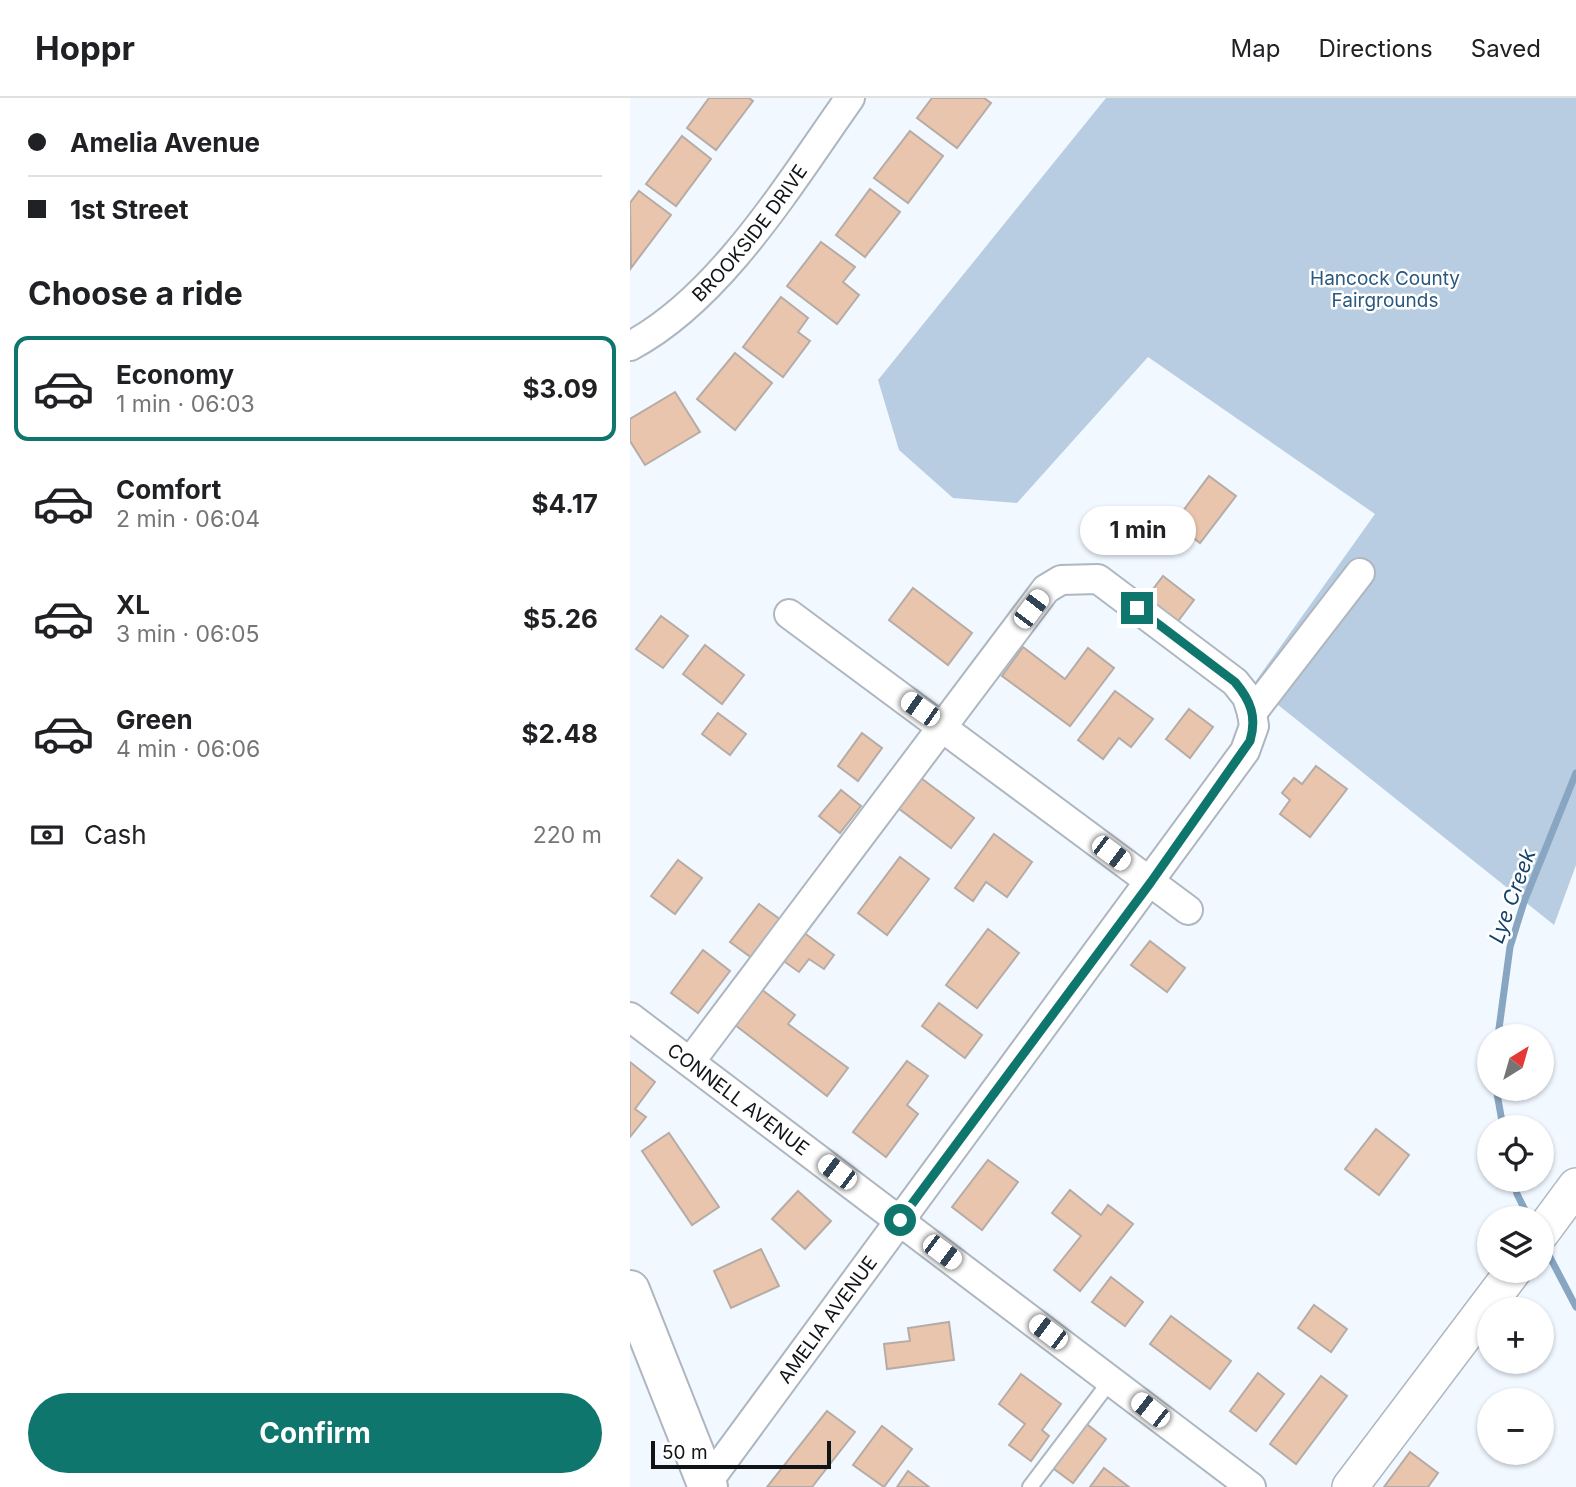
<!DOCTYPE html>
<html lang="en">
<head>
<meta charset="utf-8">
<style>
	body { margin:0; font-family:Inter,sans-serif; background:#f6f6f6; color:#202124; height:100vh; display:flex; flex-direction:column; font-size:26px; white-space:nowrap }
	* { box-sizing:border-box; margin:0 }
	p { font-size:23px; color:#757577 }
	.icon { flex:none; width:38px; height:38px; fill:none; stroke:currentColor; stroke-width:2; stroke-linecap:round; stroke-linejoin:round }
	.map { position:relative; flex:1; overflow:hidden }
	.details { display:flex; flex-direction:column; background:#fff; width:630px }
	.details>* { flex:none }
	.top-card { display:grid; align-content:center; height:154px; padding:0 28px; background:#fff }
	.needle { width:46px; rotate:37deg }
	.buttons { position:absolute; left:847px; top:926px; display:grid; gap:14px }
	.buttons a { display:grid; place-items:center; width:77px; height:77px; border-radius:50%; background:#fff; box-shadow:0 2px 5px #0004; font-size:35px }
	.scale { position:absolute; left:21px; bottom:18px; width:180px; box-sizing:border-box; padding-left:7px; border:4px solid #111417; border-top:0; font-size:19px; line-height:24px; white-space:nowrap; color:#111417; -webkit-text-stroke:5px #fff; paint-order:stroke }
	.end { position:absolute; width:32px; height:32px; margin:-16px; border:9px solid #0f766e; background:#fff; box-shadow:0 0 0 4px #fff }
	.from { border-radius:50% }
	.bubble { position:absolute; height:49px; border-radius:24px; background:#fff; box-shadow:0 2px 5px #0004; font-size:23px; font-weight:700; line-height:49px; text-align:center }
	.car { position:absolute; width:21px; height:42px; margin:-21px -10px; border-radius:9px; box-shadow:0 0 5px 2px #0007; background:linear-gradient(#fff 24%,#345 0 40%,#fff 0 76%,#345 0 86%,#fff 0) }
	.top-card b { display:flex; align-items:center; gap:24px; height:66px; font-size:26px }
	.top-card b+b { border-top:2px solid #e0e0e0 }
	.top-card i { width:18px; height:18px; background:#202124 }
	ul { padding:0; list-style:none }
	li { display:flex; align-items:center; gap:21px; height:105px; margin:0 14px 10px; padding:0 14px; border:4px solid transparent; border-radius:14px }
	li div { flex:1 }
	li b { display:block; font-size:26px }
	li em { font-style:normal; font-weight:700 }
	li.active { border-color:#0f766e }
	li>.icon { width:63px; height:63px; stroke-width:1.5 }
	h2 { padding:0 28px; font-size:32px; line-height:84px }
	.pay { display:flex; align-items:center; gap:18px; height:77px; padding:0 28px; font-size:26px }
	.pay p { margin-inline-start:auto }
	.primary-button { display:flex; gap:14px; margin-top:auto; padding:14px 28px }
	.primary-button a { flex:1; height:80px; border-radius:42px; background:#0f766e; color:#fff; font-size:28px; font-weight:700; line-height:80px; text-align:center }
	header { display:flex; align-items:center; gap:42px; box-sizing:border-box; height:98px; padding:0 35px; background:#fff; border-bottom:2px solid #e0e0e0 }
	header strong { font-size:33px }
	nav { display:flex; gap:38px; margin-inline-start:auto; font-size:24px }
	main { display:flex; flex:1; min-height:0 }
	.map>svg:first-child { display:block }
	.green { fill:#b8cde2 }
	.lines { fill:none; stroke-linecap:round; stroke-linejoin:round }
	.stream { stroke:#88a5c1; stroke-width:7 }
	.building { fill:#e9c5ad; stroke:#b6aca5; stroke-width:2 }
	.service-casing { stroke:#aeb7c0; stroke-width:18 }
	.minor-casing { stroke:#aeb7c0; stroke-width:32 }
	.tertiary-casing { stroke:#aeb7c0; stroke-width:38 }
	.secondary-casing { stroke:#aeb7c0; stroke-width:42 }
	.service { stroke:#fff; stroke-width:14 }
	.minor { stroke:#fff; stroke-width:28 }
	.tertiary { stroke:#fff; stroke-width:35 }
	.secondary { stroke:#fff; stroke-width:38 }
	.route { stroke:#0f766e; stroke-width:9 }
	.labels { text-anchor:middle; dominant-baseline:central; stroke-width:5; stroke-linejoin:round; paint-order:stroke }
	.street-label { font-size:19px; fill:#111417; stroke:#fff }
	.park-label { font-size:19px; fill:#2b587f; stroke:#fff }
	.water-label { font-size:21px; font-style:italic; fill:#144268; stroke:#fff }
</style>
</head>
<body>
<header>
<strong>Hoppr</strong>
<nav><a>Map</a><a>Directions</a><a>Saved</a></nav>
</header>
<main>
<section class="details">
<div class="top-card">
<b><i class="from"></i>Amelia Avenue</b>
<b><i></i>1st Street</b>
</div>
<h2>Choose a ride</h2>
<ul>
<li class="active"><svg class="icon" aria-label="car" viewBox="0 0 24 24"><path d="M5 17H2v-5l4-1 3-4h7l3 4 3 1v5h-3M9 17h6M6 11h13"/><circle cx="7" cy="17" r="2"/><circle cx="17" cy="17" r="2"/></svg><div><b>Economy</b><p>1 min · 06:03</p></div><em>$3.09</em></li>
<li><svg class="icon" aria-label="car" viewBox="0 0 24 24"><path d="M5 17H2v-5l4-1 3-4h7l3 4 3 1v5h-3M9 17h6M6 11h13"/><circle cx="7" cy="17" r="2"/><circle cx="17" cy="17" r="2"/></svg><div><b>Comfort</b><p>2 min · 06:04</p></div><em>$4.17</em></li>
<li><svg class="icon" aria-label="car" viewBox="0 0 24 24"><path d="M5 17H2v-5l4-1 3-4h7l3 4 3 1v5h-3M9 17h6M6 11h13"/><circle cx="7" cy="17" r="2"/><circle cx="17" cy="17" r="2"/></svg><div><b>XL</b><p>3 min · 06:05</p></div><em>$5.26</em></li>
<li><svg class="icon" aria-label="car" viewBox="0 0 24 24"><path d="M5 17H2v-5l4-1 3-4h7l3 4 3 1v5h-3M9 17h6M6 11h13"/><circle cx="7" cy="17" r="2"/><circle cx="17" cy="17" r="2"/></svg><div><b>Green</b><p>4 min · 06:06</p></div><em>$2.48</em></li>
</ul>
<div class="pay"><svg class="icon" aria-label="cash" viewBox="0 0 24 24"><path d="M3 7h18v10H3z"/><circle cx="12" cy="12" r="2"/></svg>Cash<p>220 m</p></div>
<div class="primary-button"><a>Confirm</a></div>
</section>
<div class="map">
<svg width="946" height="1389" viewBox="0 0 946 1389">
	<rect width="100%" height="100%" fill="#f1f8ff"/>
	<polygon class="green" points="476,0 946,0 946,767 924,827 623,587 745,416 518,259 387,405 323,400 269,352 248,282"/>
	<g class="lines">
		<g class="stream">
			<polyline points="868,938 880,849 894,804 946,675"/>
			<polyline points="866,990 873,1029"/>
			<polyline points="884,1082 887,1096 899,1120"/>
			<polyline points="912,1144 946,1209"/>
		</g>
	</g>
	<g class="building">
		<polygon points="79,0 119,0 123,3 86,52 57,30"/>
		<polygon points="302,0 354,0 361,5 327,50 287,20"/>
		<polygon points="280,33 313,58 278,105 244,80"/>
		<polygon points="52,38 81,61 46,108 16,86"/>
		<polygon points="240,91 270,114 235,159 206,137"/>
		<polygon points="9,93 41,117 1,170 0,105"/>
		<polygon points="191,144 225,169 213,184 229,197 207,226 157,188"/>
		<polygon points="151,199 178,220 168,234 180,243 153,279 113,249"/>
		<polygon points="105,255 142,285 105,332 67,301"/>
		<polygon points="45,294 70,334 15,367 0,343 0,321"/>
		<polygon points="579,378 606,398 570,445 544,425"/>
		<polygon points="533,478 564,502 542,531 511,507"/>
		<polygon points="283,490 342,535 318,567 259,522"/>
		<polygon points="31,518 58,538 33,570 6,551"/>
		<polygon points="75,547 114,577 92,606 53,576"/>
		<polygon points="393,549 435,581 458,550 484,570 440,628 372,578"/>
		<polygon points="485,593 523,621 501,649 489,640 473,661 448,642"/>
		<polygon points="559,611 583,629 560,660 536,641"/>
		<polygon points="88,615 116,636 100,657 72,636"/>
		<polygon points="232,635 252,650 228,683 208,668"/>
		<polygon points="686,668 717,691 680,739 650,716 660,702 652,695 664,680 672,686"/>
		<polygon points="291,680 344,720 321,750 268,710"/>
		<polygon points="211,692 231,708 210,735 189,718"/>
		<polygon points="364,736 402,764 377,799 356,784 343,803 325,790"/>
		<polygon points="270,759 299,781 257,837 228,815"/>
		<polygon points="48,762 72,780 45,816 21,798"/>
		<polygon points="129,806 151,822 122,860 100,844"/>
		<polygon points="169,831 204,857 194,871 179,861 169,874 148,859"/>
		<polygon points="358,831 389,855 347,910 316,887"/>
		<polygon points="520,843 555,870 537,894 501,867"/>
		<polygon points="73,852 100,873 68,915 41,895"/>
		<polygon points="127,888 165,917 158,926 218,970 197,998 100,923"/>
		<polygon points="309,905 352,937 335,960 292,928"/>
		<polygon points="277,963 298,978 277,1007 288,1016 256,1059 223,1034"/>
		<polygon points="0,964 25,984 5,1011 16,1019 0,1039"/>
		<polygon points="746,1031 779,1057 749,1097 715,1071"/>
		<polygon points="39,1035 89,1109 62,1127 12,1053"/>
		<polygon points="358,1062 388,1084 352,1132 322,1109"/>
		<polygon points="440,1092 471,1117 478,1107 503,1126 450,1193 424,1172 451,1138 422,1115"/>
		<polygon points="168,1093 201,1123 175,1151 142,1121"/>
		<polygon points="131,1151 149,1188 101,1210 84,1173"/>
		<polygon points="481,1179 513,1204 495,1228 462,1204"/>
		<polygon points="684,1207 717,1231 701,1254 668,1230"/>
		<polygon points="541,1218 601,1263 580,1291 520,1246"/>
		<polygon points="319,1224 324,1262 257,1271 254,1246 280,1243 278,1230"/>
		<polygon points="628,1275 654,1296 626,1333 600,1313"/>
		<polygon points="391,1276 431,1306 412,1332 419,1338 401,1363 379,1347 395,1326 369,1306"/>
		<polygon points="691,1278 717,1298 666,1366 640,1346"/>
		<polygon points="197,1313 225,1334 182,1389 137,1389"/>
		<polygon points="454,1324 476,1341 443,1385 420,1368"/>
		<polygon points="252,1328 282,1351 254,1389 223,1367"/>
		<polygon points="780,1354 808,1375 798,1389 754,1389"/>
		<polygon points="474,1370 499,1389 460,1389"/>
		<polygon points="278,1373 299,1389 267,1389"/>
	</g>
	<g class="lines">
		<defs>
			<polyline id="service" points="400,1389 481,1282"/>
			<g id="minor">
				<path id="s1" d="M0,248C91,200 161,83 220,0"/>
				<polyline points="159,516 558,812"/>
				<path id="s2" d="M0,919L621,1389"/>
				<polyline points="60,964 416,491 431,482 468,481 605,584 617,599 622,615"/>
				<path id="s3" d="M74,1389L615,653L624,628L622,615L730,475"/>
			</g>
			<g id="tertiary">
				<polyline points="912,1134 946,1088"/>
				<polyline points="720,1389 884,1172"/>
			</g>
			<polyline id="secondary" points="0,1192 78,1389"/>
		</defs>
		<use href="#service" class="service-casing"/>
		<use href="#minor" class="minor-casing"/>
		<use href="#tertiary" class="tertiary-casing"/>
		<use href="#secondary" class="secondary-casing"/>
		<use href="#service" class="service"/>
		<use href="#minor" class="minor"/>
		<use href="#tertiary" class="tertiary"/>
		<use href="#secondary" class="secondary"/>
	</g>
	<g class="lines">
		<path class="route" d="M270,1122L521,784L620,643C627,619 621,603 605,584L507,510"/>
	</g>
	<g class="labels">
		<g class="street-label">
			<text stroke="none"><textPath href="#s1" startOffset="166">BROOKSIDE DRIVE</textPath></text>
			<text stroke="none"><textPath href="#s2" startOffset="136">CONNELL AVENUE</textPath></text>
			<text stroke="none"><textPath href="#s3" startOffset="208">AMELIA AVENUE</textPath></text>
		</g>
		<g class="park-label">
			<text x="755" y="180">Hancock County<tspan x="755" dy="22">Fairgrounds</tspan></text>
		</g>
		<g class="water-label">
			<text transform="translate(882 798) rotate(-70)">Lye Creek</text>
		</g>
	</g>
</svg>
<div class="buttons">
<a><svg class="needle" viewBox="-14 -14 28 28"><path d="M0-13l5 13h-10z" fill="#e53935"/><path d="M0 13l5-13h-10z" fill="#757577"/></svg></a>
<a><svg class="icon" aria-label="locate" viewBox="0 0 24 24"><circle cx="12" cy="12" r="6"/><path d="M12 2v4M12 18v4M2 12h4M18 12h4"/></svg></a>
<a><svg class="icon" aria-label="layers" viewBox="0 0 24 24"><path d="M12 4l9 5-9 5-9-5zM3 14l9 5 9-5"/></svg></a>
<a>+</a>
<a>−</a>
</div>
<div class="scale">50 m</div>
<i class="end from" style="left:270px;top:1122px"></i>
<i class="end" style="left:507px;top:510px"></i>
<div class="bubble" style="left:450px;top:408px;width:116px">1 min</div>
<i class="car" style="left:401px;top:511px;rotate:37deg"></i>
<i class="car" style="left:290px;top:611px;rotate:305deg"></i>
<i class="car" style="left:481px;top:755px;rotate:127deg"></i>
<i class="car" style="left:207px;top:1074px;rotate:307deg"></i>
<i class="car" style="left:312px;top:1154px;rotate:127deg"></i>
<i class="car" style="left:418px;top:1234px;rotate:307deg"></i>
<i class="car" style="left:520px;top:1312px;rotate:308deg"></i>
</div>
</main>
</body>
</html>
